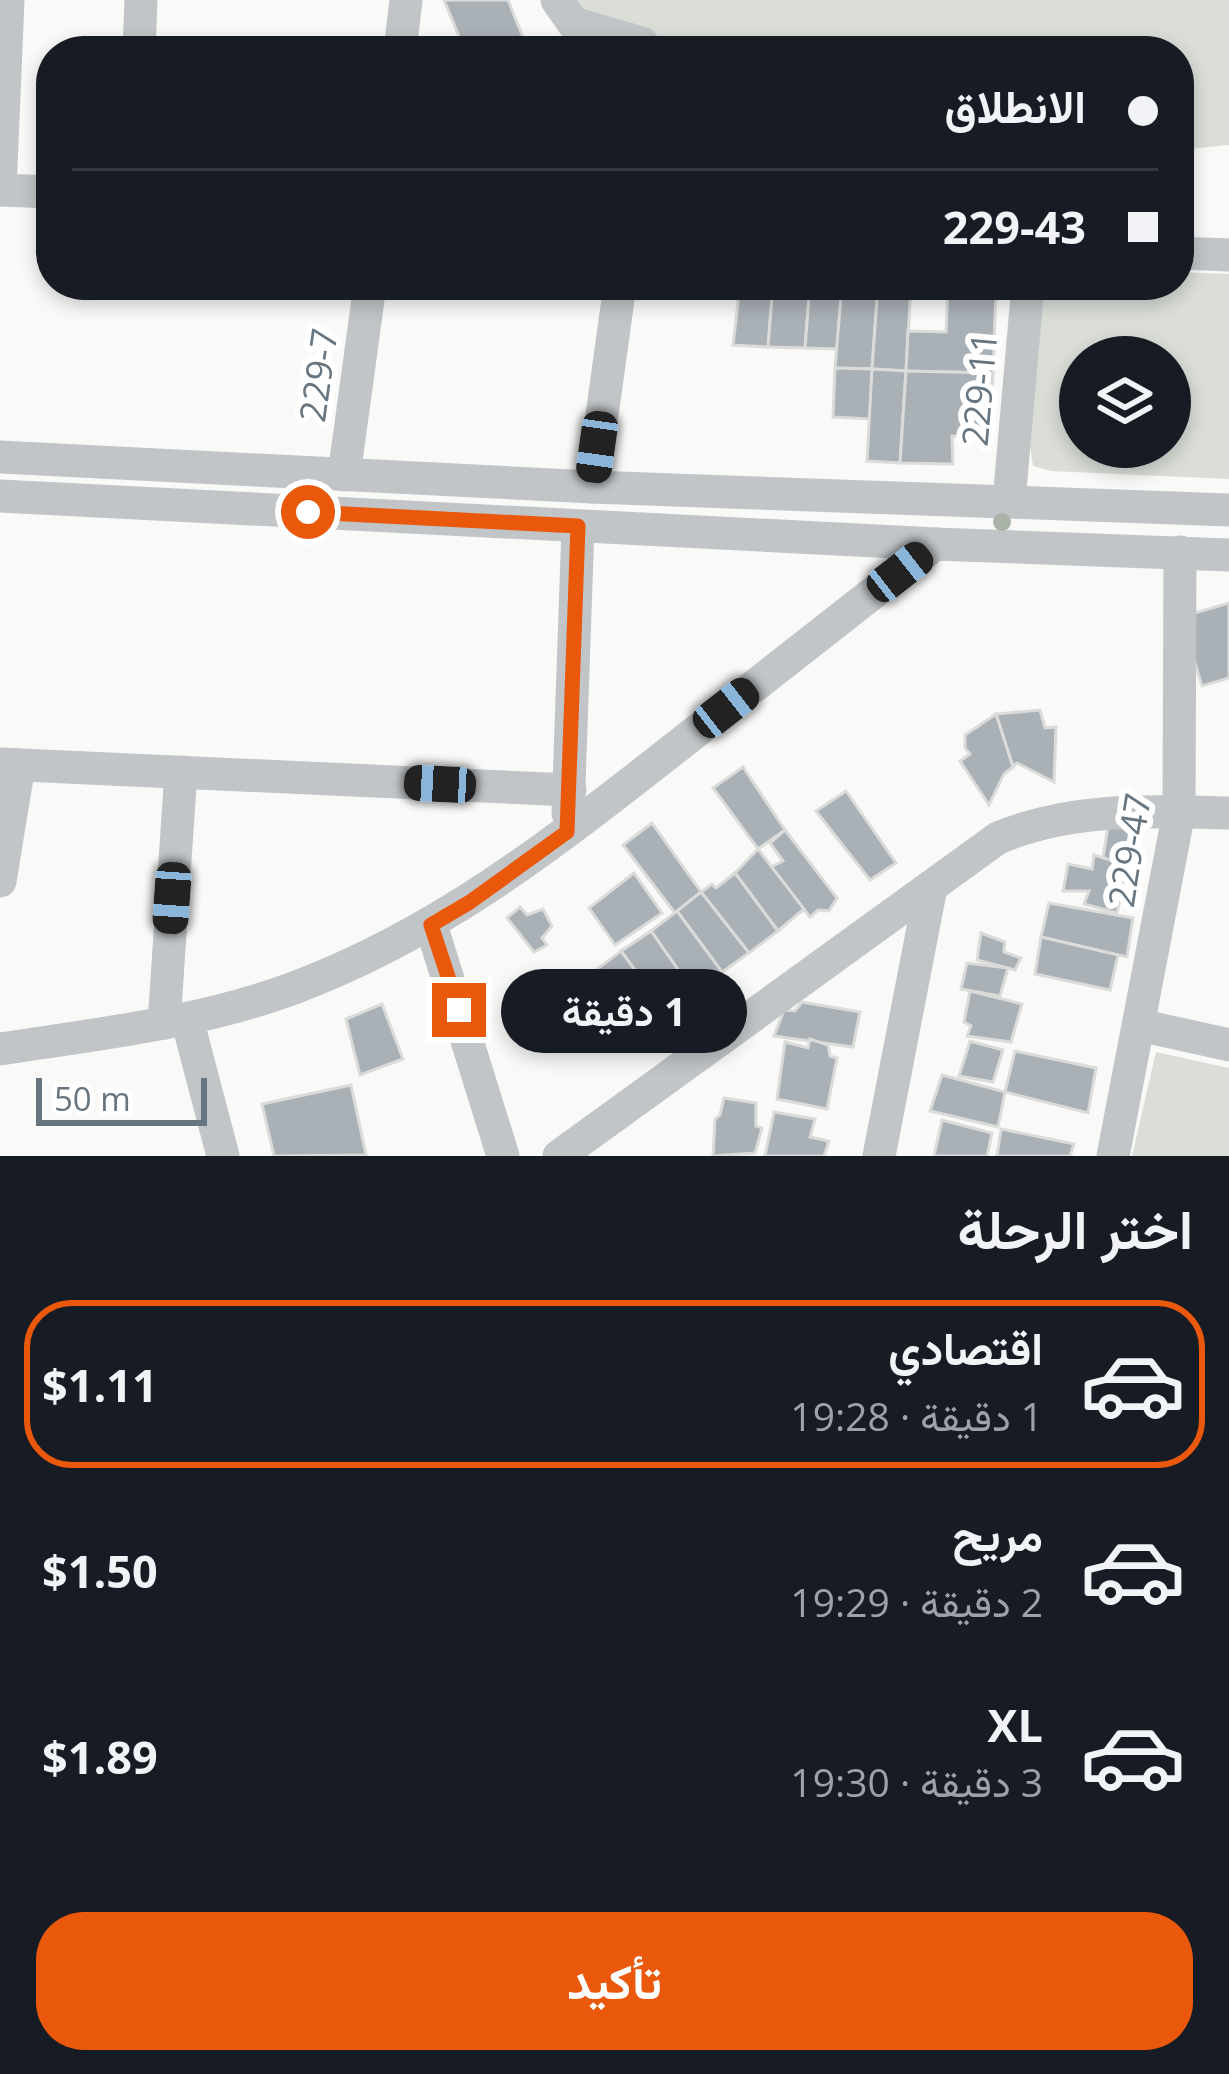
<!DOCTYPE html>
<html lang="ar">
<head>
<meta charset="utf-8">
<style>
	body { margin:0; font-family:"Open Sans",Vazirmatn,sans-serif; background:#20242c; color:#f1f3f6; direction:rtl; height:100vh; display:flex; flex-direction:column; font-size:45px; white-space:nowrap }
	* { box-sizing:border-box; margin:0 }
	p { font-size:39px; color:#9ea1a6 }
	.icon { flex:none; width:66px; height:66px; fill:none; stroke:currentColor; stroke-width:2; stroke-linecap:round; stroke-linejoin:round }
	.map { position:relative; height:1156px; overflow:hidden; direction:ltr }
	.drawer { display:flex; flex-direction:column; background:#171b24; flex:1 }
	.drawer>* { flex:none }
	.banner { position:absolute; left:36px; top:36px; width:1158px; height:264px; border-radius:48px; box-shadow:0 6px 18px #0003; direction:rtl; display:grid; align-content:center; height:264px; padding:0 36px; background:#171b24 }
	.controls { position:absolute; left:1059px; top:336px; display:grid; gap:24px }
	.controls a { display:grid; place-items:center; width:132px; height:132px; border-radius:50%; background:#171b24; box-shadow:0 6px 18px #0003; font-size:60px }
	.scale { position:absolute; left:36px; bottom:30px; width:171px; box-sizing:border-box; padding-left:12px; border:6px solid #667580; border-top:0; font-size:33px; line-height:42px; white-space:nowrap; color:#667580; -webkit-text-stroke:9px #fff; paint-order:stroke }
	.end { position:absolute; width:54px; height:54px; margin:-27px; border:15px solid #ea580c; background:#fff; box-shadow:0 0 0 6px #fff }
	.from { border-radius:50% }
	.bubble { position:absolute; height:84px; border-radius:42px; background:#171b24; box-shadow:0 6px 18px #0003; font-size:39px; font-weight:700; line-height:84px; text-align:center; direction:rtl }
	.car { position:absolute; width:36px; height:72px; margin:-36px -18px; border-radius:15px; box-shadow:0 0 9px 3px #0007; background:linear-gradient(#222 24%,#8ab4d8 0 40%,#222 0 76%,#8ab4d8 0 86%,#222 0) }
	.banner b { display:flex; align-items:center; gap:42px; height:114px; font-size:45px }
	.banner b+b { border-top:3px solid #363941 }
	.banner i { width:30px; height:30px; background:#f1f3f6 }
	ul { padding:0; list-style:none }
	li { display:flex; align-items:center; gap:36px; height:168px; margin:0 24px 18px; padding:0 12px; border:6px solid transparent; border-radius:48px }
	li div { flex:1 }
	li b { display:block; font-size:45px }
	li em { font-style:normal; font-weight:700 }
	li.current { border-color:#ea580c }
	li>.icon { width:108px; height:108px; stroke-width:1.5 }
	h2 { padding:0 36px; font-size:54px; line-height:144px }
	.primary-button { display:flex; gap:24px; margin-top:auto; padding:24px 36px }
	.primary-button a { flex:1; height:138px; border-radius:48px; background:#ea580c; color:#fff; font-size:48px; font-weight:700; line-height:138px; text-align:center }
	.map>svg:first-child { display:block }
	.green { fill:#daded7; fill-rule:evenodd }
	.building { fill:#a9b0b6; stroke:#dbdbda; stroke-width:3 }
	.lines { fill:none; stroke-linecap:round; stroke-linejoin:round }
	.minor { stroke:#c1c5c8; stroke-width:33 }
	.tree { fill:#aab3a7 }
	.route { stroke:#ea580c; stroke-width:15 }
	.labels { text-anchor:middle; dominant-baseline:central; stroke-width:12; stroke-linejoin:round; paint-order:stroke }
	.street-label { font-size:36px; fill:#667580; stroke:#fff }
</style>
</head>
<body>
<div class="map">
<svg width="1229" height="1156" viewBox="0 0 1229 1156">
	<rect width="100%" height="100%" fill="#f9f9f8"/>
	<g class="green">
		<polygon points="564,0 1229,0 1229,145 1179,150 1179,51 691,51 577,21"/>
		<path d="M1179,272L1229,274V479L1051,471L1033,466L1030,446L1044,285H1179ZM1080,357H1170V447H1080Z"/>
		<polygon points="1156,1052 1229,1068 1229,1156 1132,1156"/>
	</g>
	<g class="building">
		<polygon points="444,0 508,0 524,40 505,47 507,51 465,51"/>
		<polygon points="740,285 773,285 768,347 733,345"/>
		<polygon points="773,285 810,285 805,348 768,347"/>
		<polygon points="810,285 842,285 837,349 805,348"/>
		<polygon points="842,285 878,285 872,369 835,368"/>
		<polygon points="878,285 911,285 906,371 872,369"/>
		<polygon points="948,287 996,288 993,373 906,371 908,331 946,332"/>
		<polygon points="835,368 872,369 870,419 833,417"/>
		<polygon points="872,369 906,371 900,463 867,461"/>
		<polygon points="906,371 993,373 990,437 952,436 953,464 900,463"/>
		<polygon points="1229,603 1229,678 1202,686 1181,617"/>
		<polygon points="1040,710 1045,728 1056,727 1054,782 1017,763 1013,767 996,714"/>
		<polygon points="996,714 1013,767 1004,774 989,805 960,761 970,754 965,748 965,735"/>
		<polygon points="743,767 785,830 758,849 713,788"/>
		<polygon points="846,791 896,863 870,880 816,811"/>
		<polygon points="652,823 701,892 675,913 623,845"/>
		<polygon points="1108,826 1136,830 1127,865 1103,858"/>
		<polygon points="785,830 837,898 829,911 818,910 810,917 771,867 783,861 770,843"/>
		<polygon points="758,849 804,909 778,931 735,873"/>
		<polygon points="1094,855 1127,865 1117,913 1084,904 1089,891 1063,891 1068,864 1092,869"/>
		<polygon points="634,873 662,913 615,945 589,908"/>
		<polygon points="735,873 778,931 749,953 701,892 712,884 716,888"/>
		<polygon points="701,892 749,953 722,972 677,911"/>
		<polygon points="1049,903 1133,918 1127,957 1041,937"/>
		<polygon points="520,907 527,915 543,909 552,926 542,938 547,945 534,952 507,918"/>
		<polygon points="677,911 722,972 693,991 651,931"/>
		<polygon points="651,931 693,991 665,1011 621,951"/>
		<polygon points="981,933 1005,942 1004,952 1021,958 1015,970 977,960"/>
		<polygon points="1041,937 1118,955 1110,990 1035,974"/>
		<polygon points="621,951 665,1011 635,1032 592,973"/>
		<polygon points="967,963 1008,968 1000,996 961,989"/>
		<polygon points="970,991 1022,1004 1011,1042 967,1036 971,1026 964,1022"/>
		<polygon points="802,1002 860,1012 853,1047 774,1036 784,1010 795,1011"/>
		<polygon points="382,1004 403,1059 360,1075 346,1019"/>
		<polygon points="810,1039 828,1045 830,1056 837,1058 827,1109 777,1099 785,1042 808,1048"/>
		<polygon points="970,1041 1003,1050 993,1082 959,1076"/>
		<polygon points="1015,1051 1096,1068 1088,1113 1005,1092"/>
		<polygon points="942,1075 1005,1092 998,1127 930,1111"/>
		<polygon points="351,1085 366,1155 274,1156 262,1104"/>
		<polygon points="724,1098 756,1103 756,1126 762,1128 755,1153 713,1156 715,1119 720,1115"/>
		<polygon points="774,1112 815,1119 810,1137 829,1141 824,1156 765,1156"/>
		<polygon points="942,1120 992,1133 987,1156 934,1156"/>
		<polygon points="1001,1129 1074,1144 1070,1156 997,1156"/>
	</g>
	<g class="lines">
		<g class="minor">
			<polyline points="8,0 0,190 51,192"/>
			<polyline points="557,0 573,23 642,43 648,51"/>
			<polyline points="139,51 141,0"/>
			<polyline points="400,51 406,0"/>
			<polyline points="1179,253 1229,255"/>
			<polyline points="0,457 592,487 1229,510"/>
			<polyline points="344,475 370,285"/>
			<polyline points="592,487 620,285"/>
			<polyline points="0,496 935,544 1229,555"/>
			<polyline points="1009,501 1028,285"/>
			<polyline points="0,764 570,790"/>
			<polyline points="568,813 578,527"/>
			<polyline points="0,881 19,765"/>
			<polyline points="431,925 503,1156"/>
			<polyline points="187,1019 223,1156"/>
			<polyline points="164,1023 181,772"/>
			<polyline points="1139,1025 1229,1045"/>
			<path d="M0,1049C98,1034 200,1023 294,988C438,934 550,846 670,752C758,683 847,614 935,544"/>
			<path d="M559,1156L998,838C1072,807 1150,811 1229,813"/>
			<polyline points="879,1156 931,887"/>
			<polyline points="1113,1156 1179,812 1180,552"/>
		</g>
	</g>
	<circle class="tree" cx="1002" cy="522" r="9"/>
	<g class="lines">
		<polyline class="route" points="308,512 578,526 567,832 470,902 431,925 459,1010"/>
	</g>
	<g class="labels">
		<g class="street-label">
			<text transform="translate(318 375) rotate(-82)">229-7</text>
			<text transform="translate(979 389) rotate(-85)">229-11</text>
			<text transform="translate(1129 850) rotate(-81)">229-47</text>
		</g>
	</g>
</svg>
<div class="controls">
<a><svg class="icon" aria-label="layers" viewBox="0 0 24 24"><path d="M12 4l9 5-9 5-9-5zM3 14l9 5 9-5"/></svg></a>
</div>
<div class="scale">50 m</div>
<i class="end from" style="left:308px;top:512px"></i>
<i class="end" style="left:459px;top:1010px"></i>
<div class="bubble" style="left:501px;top:969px;width:246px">1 دقيقة</div>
<i class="car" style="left:597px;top:447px;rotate:188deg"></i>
<i class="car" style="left:900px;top:572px;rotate:52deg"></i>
<i class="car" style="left:726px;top:708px;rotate:52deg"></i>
<i class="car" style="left:440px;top:784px;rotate:273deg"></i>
<i class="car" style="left:172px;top:898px;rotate:184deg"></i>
<div class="banner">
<b><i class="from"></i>الانطلاق</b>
<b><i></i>229-43</b>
</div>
</div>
<section class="drawer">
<h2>اختر الرحلة</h2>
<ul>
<li class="current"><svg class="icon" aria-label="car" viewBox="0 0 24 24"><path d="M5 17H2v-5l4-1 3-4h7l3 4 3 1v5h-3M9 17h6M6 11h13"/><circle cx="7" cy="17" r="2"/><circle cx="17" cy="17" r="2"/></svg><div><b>اقتصادي</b><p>1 دقيقة · 19:28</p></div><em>$1.11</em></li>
<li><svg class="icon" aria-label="car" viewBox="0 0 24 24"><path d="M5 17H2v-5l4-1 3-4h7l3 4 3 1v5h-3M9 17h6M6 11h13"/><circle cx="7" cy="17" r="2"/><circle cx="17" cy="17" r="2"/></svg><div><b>مريح</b><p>2 دقيقة · 19:29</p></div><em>$1.50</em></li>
<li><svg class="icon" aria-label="car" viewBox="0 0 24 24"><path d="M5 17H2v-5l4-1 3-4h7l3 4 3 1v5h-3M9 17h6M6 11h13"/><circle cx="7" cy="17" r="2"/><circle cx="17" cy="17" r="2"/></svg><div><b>XL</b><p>3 دقيقة · 19:30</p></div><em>$1.89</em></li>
</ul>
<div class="primary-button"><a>تأكيد</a></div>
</section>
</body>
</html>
